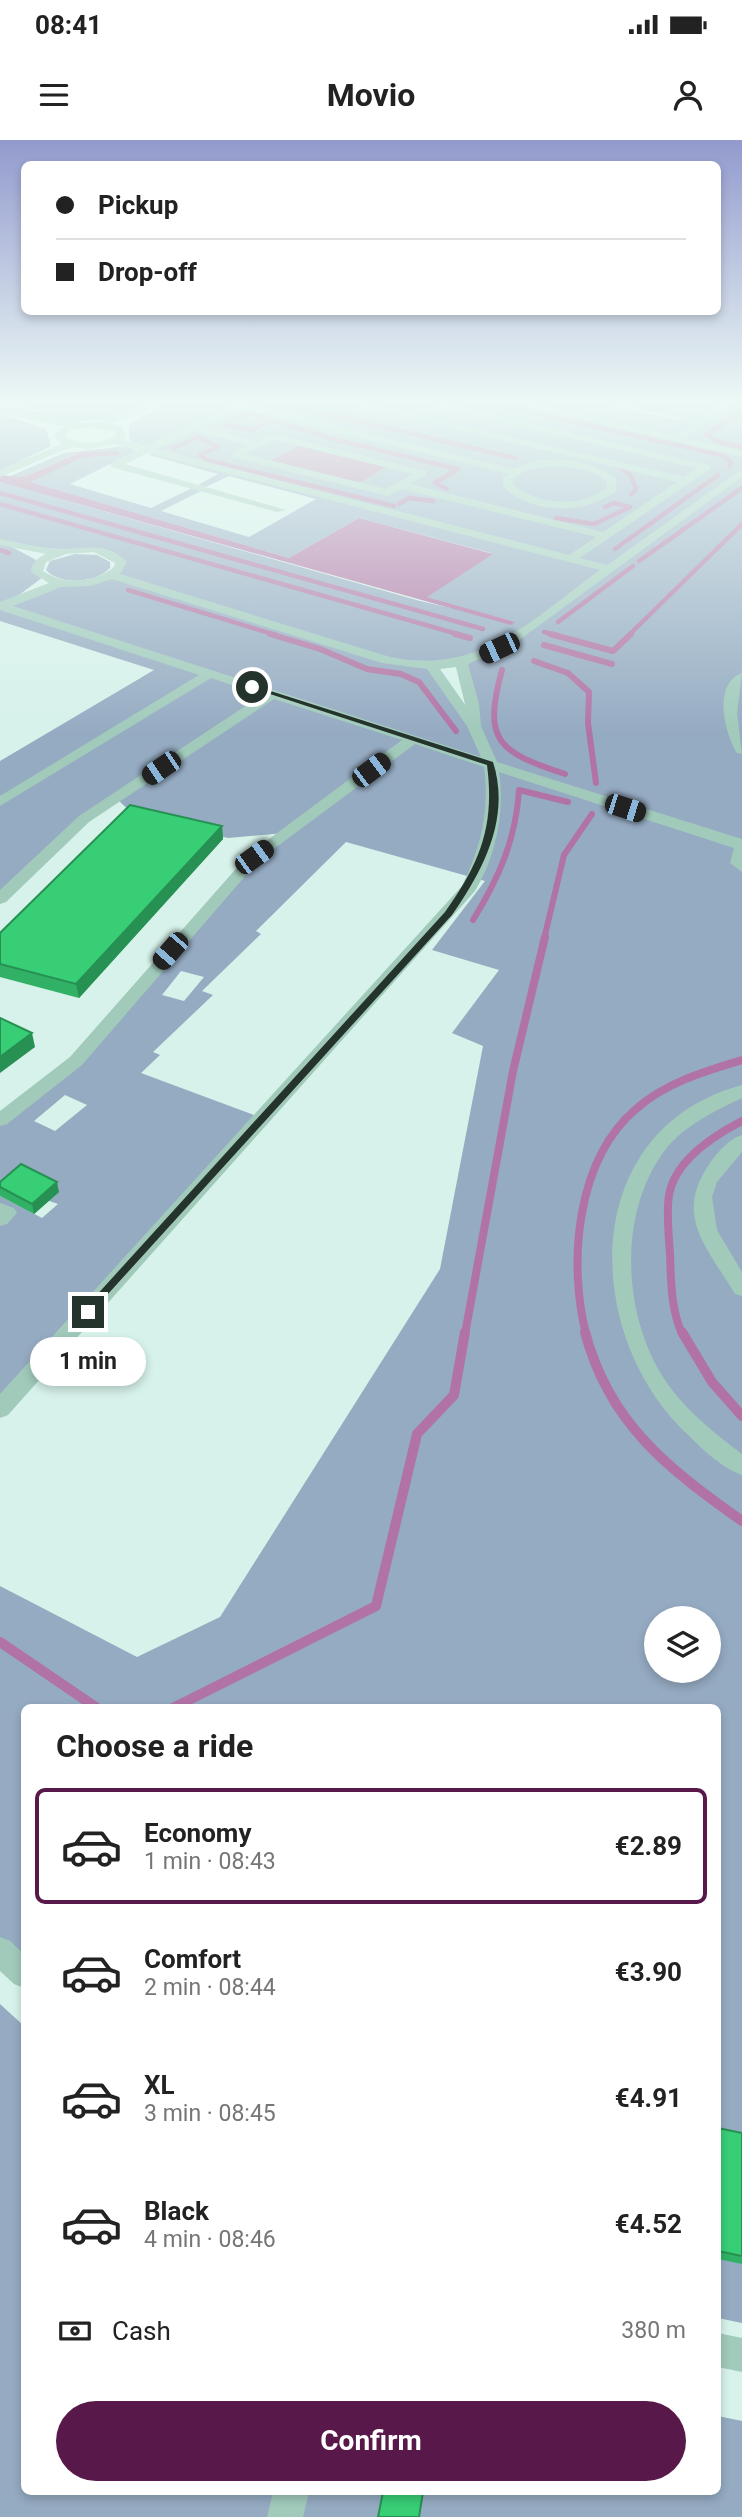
<!DOCTYPE html>
<html lang="en">
<head>
<meta charset="utf-8">
<style>
	body { margin:0; font-family:Roboto,sans-serif; background:#f2f2f2; color:#222; height:100vh; display:flex; flex-direction:column; font-size:26px; white-space:nowrap }
	* { box-sizing:border-box; margin:0 }
	p { font-size:23px; color:#767676 }
	.icon { flex:none; width:38px; height:38px; fill:none; stroke:currentColor; stroke-width:2; stroke-linecap:round; stroke-linejoin:round }
	.map { position:relative; flex:1; overflow:hidden }
	.sheet { position:absolute; left:21px; top:1564px; width:700px; height:791px; display:flex; flex-direction:column; background:#fff; border-radius:10px; box-shadow:0 4px 10px #0003 }
	.sheet>* { flex:none }
	.top-card { position:absolute; left:21px; top:21px; width:700px; height:154px; border-radius:10px; box-shadow:0 4px 10px #0003; display:grid; align-content:center; height:154px; padding:0 35px; background:#fff }
	.tools { position:absolute; left:644px; top:1466px; display:grid; gap:14px }
	.tools a { display:grid; place-items:center; width:77px; height:77px; border-radius:50%; background:#fff; box-shadow:0 4px 10px #0003; font-size:35px }
	.end { position:absolute; width:32px; height:32px; margin:-16px; border:9px solid #24342c; background:#fff; box-shadow:0 0 0 4px #fff }
	.from { border-radius:50% }
	.bubble { position:absolute; height:49px; border-radius:24px; background:#fff; box-shadow:0 4px 10px #0003; font-size:23px; font-weight:700; line-height:49px; text-align:center }
	.car { position:absolute; width:21px; height:42px; margin:-21px -10px; border-radius:9px; box-shadow:0 0 5px 2px #0007; background:linear-gradient(#222 24%,#8ab4d8 0 40%,#222 0 76%,#8ab4d8 0 86%,#222 0) }
	.top-card b { display:flex; align-items:center; gap:24px; height:66px; font-size:26px }
	.top-card b+b { border-top:2px solid #e0e0e0 }
	.top-card i { width:18px; height:18px; background:#222 }
	ul { padding:0; list-style:none }
	li { display:flex; align-items:center; gap:21px; height:116px; margin:0 14px 10px; padding:0 21px; border:4px solid transparent; border-radius:10px }
	li div { flex:1 }
	li b { display:block; font-size:26px }
	li em { font-style:normal; font-weight:700 }
	li.selected { border-color:#581849 }
	li>.icon { width:63px; height:63px; stroke-width:1.5 }
	h2 { padding:0 35px; font-size:32px; line-height:84px }
	.pay { display:flex; align-items:center; gap:18px; height:77px; padding:0 35px; font-size:26px }
	.pay p { margin-inline-start:auto }
	.cta { display:flex; gap:14px; margin-top:auto; padding:14px 35px }
	.cta a { flex:1; height:80px; border-radius:42px; background:#581849; color:#fff; font-size:28px; font-weight:700; line-height:80px; text-align:center }
	.status { display:flex; justify-content:space-between; align-items:center; height:49px; padding:0 35px; background:#fff; direction:ltr }
	.status svg { height:19px; fill:currentColor }
	header { display:flex; justify-content:space-between; align-items:center; height:91px; padding:0 35px; background:#fff; font-size:32px; font-weight:700 }
	.map>svg:first-child { display:block }
	.green { fill:#95abc2; fill-rule:evenodd }
	.water { fill:#b173a4 }
	.lines { fill:none; stroke-linecap:round; stroke-linejoin:round }
	.stream-far3 { stroke:#b173a4; stroke-width:4.5 }
	.stream-far2 { stroke:#b173a4; stroke-width:6 }
	.stream-far1 { stroke:#b173a4; stroke-width:8 }
	.stream { stroke:#b173a4; stroke-width:10 }
	.minor { fill:#a1cabb; fill-rule:evenodd }
	.wall { fill:#30b165 }
	.shaded-wall { fill:#279053 }
	.building { fill:#38ce76; stroke:#279053; stroke-width:2 }
	.route { fill:#24342c }
</style>
</head>
<body>
<div class="status"><b>08:41</b><svg viewBox="0 0 49 12"><path d="M0 12V9h3v3zM5 12V6h3v6zM10 12V3h3v9zM15 12V0h3v12zM26 1h20v11H26zM47 4h2v5h-2z"/></svg></div>
<header><svg class="icon" aria-label="menu" viewBox="0 0 24 24"><path d="M4 6h16M4 12h16M4 18h16"/></svg>Movio<svg class="icon" aria-label="person" viewBox="0 0 24 24"><circle cx="12" cy="8" r="4"/><path d="M4 21q1-7 8-7t8 7"/></svg></header>
<div class="map">
<svg width="742" height="2377" viewBox="0 0 742 2377">
	<rect width="100%" height="100%" fill="#d6f2ea"/>
	<g class="green">
		<path d="M0,261H592L678,280L681,278L606,261H742V2183L718,2178V1568H24V1834L0,1811V1446L137,1517L220,1477L440,1129L483,906L452,893L499,830L432,810L485,741L346,702L256,791L261,794L202,851L213,855L153,912L160,915L141,933L254,975L0,1269V1056L42,1078L58,1064L0,1044V980L76,921L238,732L285,693L228,698L136,677L116,658L0,759V621L154,530L0,481V338L1,342L420,461L514,482L426,457L491,413L359,378L289,418L29,342L84,316L75,314L24,337H8L64,313L127,306L136,311L70,344L151,368L192,348L201,351L161,371L249,397L316,359L229,336L206,347L198,345L218,334L149,315L160,311L130,301L129,285L157,269L161,263L108,279L70,282L0,268V265L55,275ZM10,406L107,412L120,428L91,442L60,443L15,458L43,437L40,422ZM461,523L474,586L433,526ZM181,831L204,837L184,861L162,855ZM65,955L87,965L55,991L34,981ZM656,1479H709V1531H656Z"/>
		<polygon points="0,274 46,289 51,306 0,331"/>
		<path d="M75,414L97,415L110,422V428C96,443 60,446 46,430L50,421Z"/>
		<polygon points="0,1864 24,1886 24,2352 718,2352 718,2276 742,2281 742,2377 0,2377"/>
	</g>
	<g class="water">
		<polygon points="307,302 393,323 352,347 264,324"/>
		<polygon points="76,314 86,316 30,342 289,418 359,378 493,414 427,457 515,482 511,485 0,342 0,335 24,337"/>
	</g>
	<g class="lines">
		<g class="stream-far3">
			<polyline points="273,261 515,318"/>
			<polyline points="481,261 721,315 731,322 730,326"/>
			<polyline points="742,272 706,295 716,301 742,307"/>
			<polyline points="234,280 249,273 332,299 458,329 435,343 447,349"/>
			<polyline points="224,285 252,290 274,279"/>
			<polyline points="173,308 198,297 218,307 200,315 207,320 394,366"/>
			<polyline points="78,315 117,313"/>
			<polyline points="622,329 631,336 636,349 631,354"/>
			<polyline points="0,353 483,489"/>
			<polyline points="0,364 461,495"/>
			<polyline points="399,364 409,358 433,361"/>
			<polyline points="556,378 594,384 630,367 614,363 605,367"/>
			<polyline points="615,409 718,335"/>
			<polyline points="0,410 9,413"/>
			<polyline points="639,421 742,348"/>
			<polyline points="128,450 276,495"/>
			<polyline points="558,482 633,426"/>
			<polyline points="544,492 557,495"/>
			<polyline points="629,495 742,384"/>
		</g>
		<g class="stream-far2">
			<polyline points="270,494 320,509 367,529 401,534 419,542 456,591"/>
			<polyline points="455,494 470,498"/>
			<polyline points="550,494 613,511 631,494"/>
			<polyline points="544,505 612,524"/>
			<polyline points="534,521 568,533 589,552 588,583 596,643"/>
			<path d="M502,530C482,602 499,612 565,634"/>
			<path d="M473,780C499,738 516,699 519,650L568,662"/>
			<polyline points="544,799 564,715 592,674"/>
		</g>
		<g class="stream-far1">
			<polyline points="465,1194 513,931 545,797"/>
			<path d="M586,1194C568,1123 576,1020 636,969C665,943 705,931 742,920"/>
			<path d="M682,1194C671,1169 671,1142 670,1115C669,1095 666,1075 669,1055C675,1020 713,996 742,981"/>
		</g>
		<g class="stream">
			<path d="M585,1192C609,1284 669,1329 742,1381"/>
			<polyline points="682,1192 712,1242 742,1276"/>
			<polyline points="0,1502 97,1568"/>
			<polyline points="173,1568 376,1466 417,1294 454,1255 465,1192"/>
		</g>
		<g class="minor">
			<path d="M155,261H169L109,284L122,287L126,297L123,300L146,306L232,266V262L254,261L250,265L515,329C542,312 592,318 616,339V351C585,375 530,375 503,346V338L508,334L242,269L202,287L257,301L274,294L426,331V335L410,344L603,392L677,342L338,261H356L684,337L697,328L412,261H431L710,325V329L580,418L607,425L742,329V337L515,503L468,524L479,564L481,586L497,622L742,699V732L730,723L734,708L499,632C505,672 496,716 475,751L8,1275L0,1278V1254L462,746C481,707 490,670 484,627L415,604L259,720L82,925L7,984L0,986V971L70,917L249,714L402,600L274,559L89,682L6,762L0,764V750L79,676L262,555L211,538L0,666V656L199,535L0,470V462L49,443L31,432C31,422 38,418 46,414L0,405V399C18,402 36,407 54,409C82,411 104,399 127,422L120,434L390,517C482,535 531,480 600,430L148,313L125,324L286,370L277,372L111,327V323L138,310L114,304L89,309L71,307L0,337V330L62,304L54,296L64,286L0,274V268L80,283L97,282ZM89,287L115,291L116,296C100,304 80,307 65,296L70,290ZM194,291L249,305L232,313V317L387,356L402,349L596,397L569,415L157,309ZM275,300L413,334L386,349L245,314ZM544,327C566,326 589,326 607,342V348C580,368 539,365 513,345V339L527,330ZM94,412L115,423L114,427C94,443 65,446 43,431L46,422L66,414ZM112,439L382,523L427,529L467,586L481,617L13,466L61,447L91,446ZM456,527L465,564L466,566L440,529Z"/>
			<polygon points="503,261 522,261 674,296 726,261 737,261 684,298 742,311 742,317"/>
			<path d="M742,533L737,573L742,614L737,613C725,593 712,544 742,533Z"/>
			<path d="M742,945V958C717,970 689,983 670,1004C617,1066 621,1174 665,1240C684,1269 714,1293 742,1314V1335C722,1328 702,1309 687,1294C581,1194 578,989 742,945Z"/>
			<path d="M742,995V1012L717,1042L712,1057L717,1090L742,1132V1156L735,1154C707,1107 673,1076 710,1023C717,1013 730,998 742,995Z"/>
			<polygon points="0,1063 14,1068 17,1073 7,1084 0,1086"/>
			<polygon points="0,1797 10,1801 24,1814 24,1848 14,1844 0,1831"/>
			<polygon points="718,2193 742,2198 742,2232 718,2227"/>
			<polygon points="273,2352 309,2352 303,2377 267,2377"/>
		</g>
	</g>
	<g class="wall">
		<polygon points="222,686 223,699 79,858 0,837 0,793"/>
		<polygon points="0,1042 59,1052 34,1074 0,1056"/>
		<polygon points="718,1988 742,1993 742,2124 718,2119"/>
	</g>
	<g class="shaded-wall">
		<polygon points="222,686 223,699 79,858 76,844"/>
		<polygon points="32,893 35,907 0,933 0,917"/>
		<polygon points="57,1042 59,1052 34,1074 32,1064"/>
	</g>
	<g class="building">
		<polygon points="130,665 222,686 76,844 0,824 0,793"/>
		<polygon points="0,878 32,893 0,917"/>
		<polygon points="21,1024 57,1042 32,1064 0,1047 0,1042"/>
		<polygon points="718,1988 742,1993 742,2116 718,2111"/>
		<polygon points="383,2352 423,2352 419,2377 378,2377"/>
	</g>
	<linearGradient id="sky" x2="0" y2="1"><stop stop-color="#929acd"/><stop offset="0.44" stop-color="#edf9f6"/><stop offset="1" stop-color="#edf9f6" stop-opacity="0"/></linearGradient>
	<rect width="742" height="594" fill="url(#sky)"/>
	<path class="route" d="M255,546L493,622C511,678 483,731 452,775L88,1176L82,1172L84,1169L445,772C480,723 495,686 487,625L249,547Z"/>
</svg>
<div class="tools">
<a><svg class="icon" aria-label="layers" viewBox="0 0 24 24"><path d="M12 4l9 5-9 5-9-5zM3 14l9 5 9-5"/></svg></a>
</div>
<i class="end from" style="left:252px;top:547px"></i>
<i class="end" style="left:88px;top:1172px"></i>
<div class="bubble" style="left:30px;top:1197px;width:116px">1 min</div>
<i class="car" style="left:499px;top:508px;rotate:245deg"></i>
<i class="car" style="left:161px;top:628px;rotate:236deg"></i>
<i class="car" style="left:371px;top:630px;rotate:53deg"></i>
<i class="car" style="left:625px;top:668px;rotate:108deg"></i>
<i class="car" style="left:254px;top:717px;rotate:54deg"></i>
<i class="car" style="left:170px;top:811px;rotate:221deg"></i>
<div class="top-card">
<b><i class="from"></i>Pickup</b>
<b><i></i>Drop-off</b>
</div>
<section class="sheet">
<h2>Choose a ride</h2>
<ul>
<li class="selected"><svg class="icon" aria-label="car" viewBox="0 0 24 24"><path d="M5 17H2v-5l4-1 3-4h7l3 4 3 1v5h-3M9 17h6M6 11h13"/><circle cx="7" cy="17" r="2"/><circle cx="17" cy="17" r="2"/></svg><div><b>Economy</b><p>1 min · 08:43</p></div><em>€2.89</em></li>
<li><svg class="icon" aria-label="car" viewBox="0 0 24 24"><path d="M5 17H2v-5l4-1 3-4h7l3 4 3 1v5h-3M9 17h6M6 11h13"/><circle cx="7" cy="17" r="2"/><circle cx="17" cy="17" r="2"/></svg><div><b>Comfort</b><p>2 min · 08:44</p></div><em>€3.90</em></li>
<li><svg class="icon" aria-label="car" viewBox="0 0 24 24"><path d="M5 17H2v-5l4-1 3-4h7l3 4 3 1v5h-3M9 17h6M6 11h13"/><circle cx="7" cy="17" r="2"/><circle cx="17" cy="17" r="2"/></svg><div><b>XL</b><p>3 min · 08:45</p></div><em>€4.91</em></li>
<li><svg class="icon" aria-label="car" viewBox="0 0 24 24"><path d="M5 17H2v-5l4-1 3-4h7l3 4 3 1v5h-3M9 17h6M6 11h13"/><circle cx="7" cy="17" r="2"/><circle cx="17" cy="17" r="2"/></svg><div><b>Black</b><p>4 min · 08:46</p></div><em>€4.52</em></li>
</ul>
<div class="pay"><svg class="icon" aria-label="cash" viewBox="0 0 24 24"><path d="M3 7h18v10H3z"/><circle cx="12" cy="12" r="2"/></svg>Cash<p>380 m</p></div>
<div class="cta"><a>Confirm</a></div>
</section>
</div>
</body>
</html>
